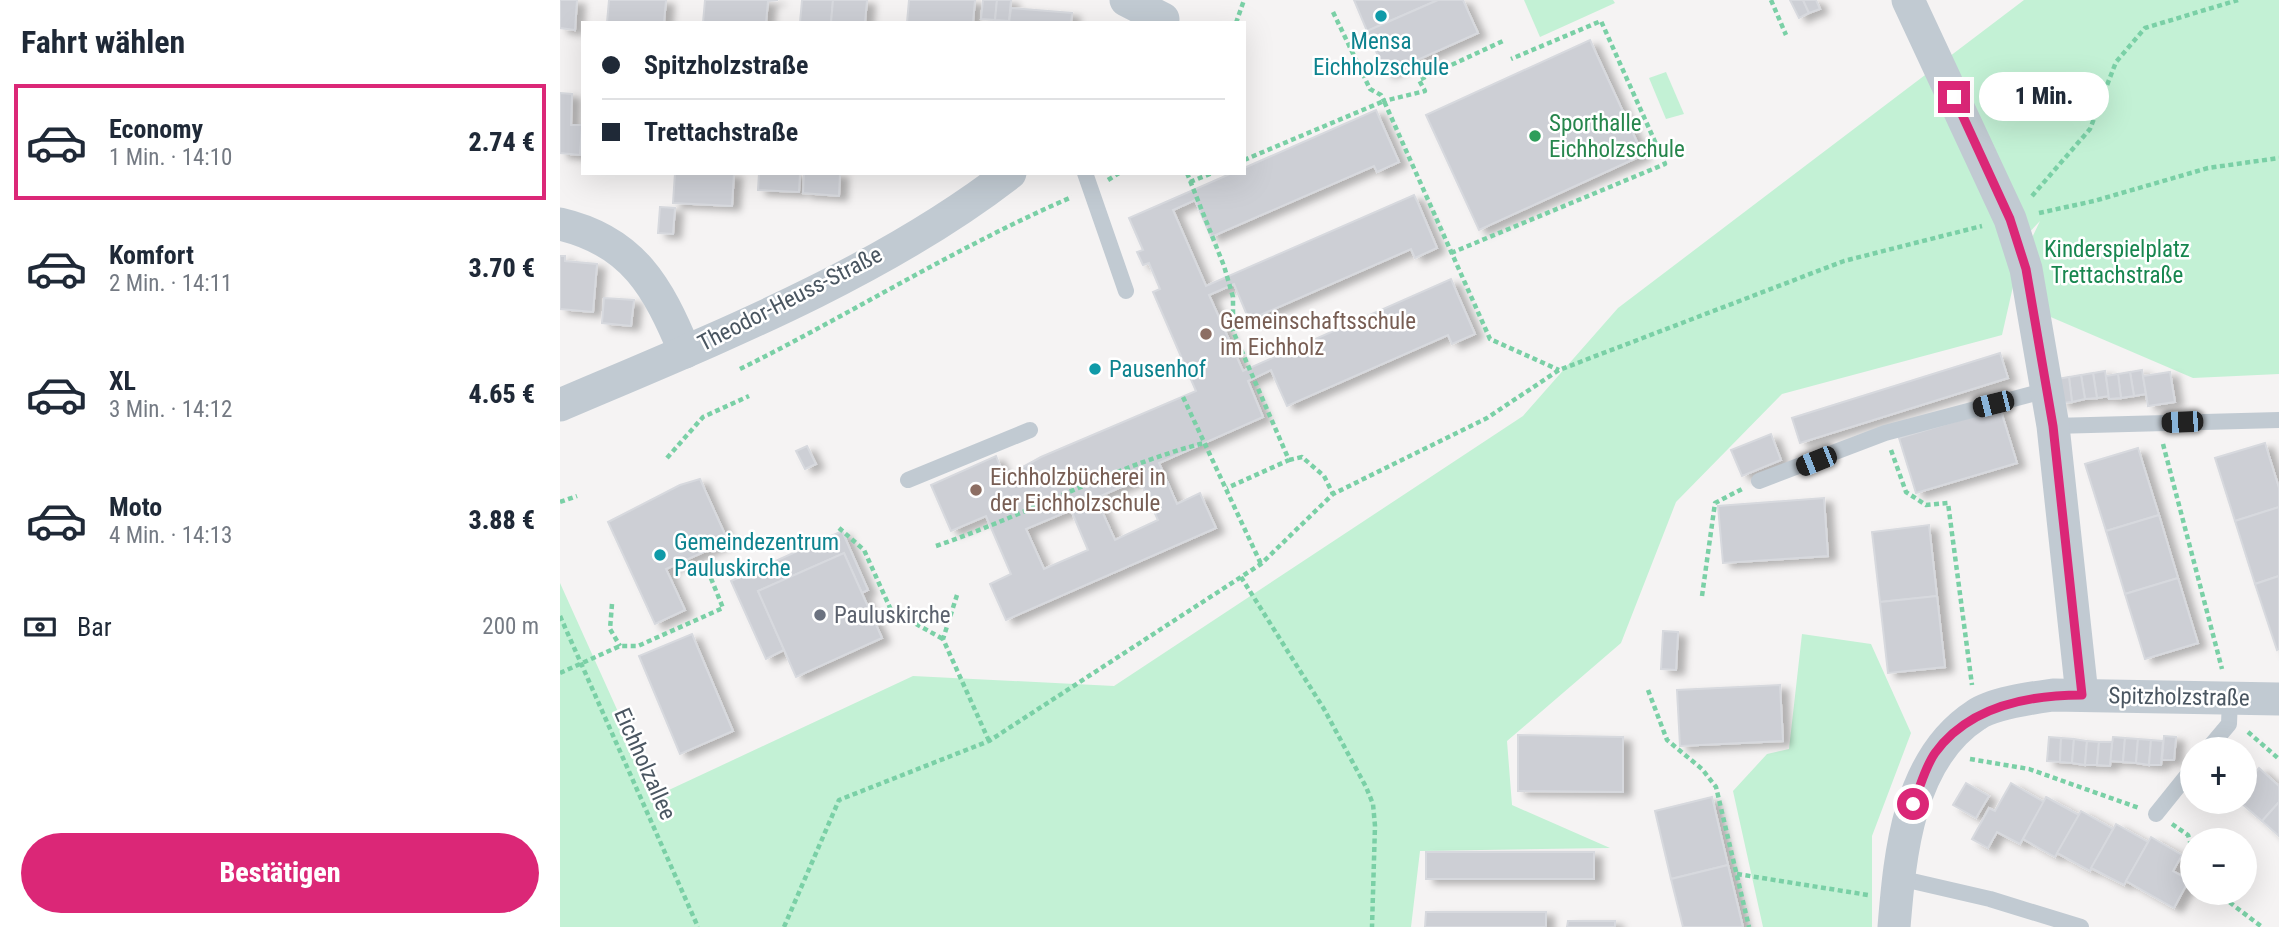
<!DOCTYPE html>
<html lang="de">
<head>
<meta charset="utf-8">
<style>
	body { margin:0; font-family:"Roboto Condensed",sans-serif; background:#f6f6f7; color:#1f2937; height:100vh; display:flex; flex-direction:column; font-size:26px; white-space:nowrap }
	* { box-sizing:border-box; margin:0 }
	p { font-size:23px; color:#747a83 }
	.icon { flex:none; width:38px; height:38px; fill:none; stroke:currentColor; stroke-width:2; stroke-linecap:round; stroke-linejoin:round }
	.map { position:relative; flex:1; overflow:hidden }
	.panel { display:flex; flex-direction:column; background:#fff; width:560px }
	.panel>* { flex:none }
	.hud { position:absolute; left:21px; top:21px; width:665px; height:154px; border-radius:0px; box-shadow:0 7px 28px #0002; display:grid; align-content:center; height:154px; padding:0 21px; background:#fff }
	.controls { position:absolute; left:1620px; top:737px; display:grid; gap:14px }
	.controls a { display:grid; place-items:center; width:77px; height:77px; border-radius:50%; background:#fff; box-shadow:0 7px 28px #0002; font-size:35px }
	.end { position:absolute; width:32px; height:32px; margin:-16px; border:9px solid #db2777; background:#fff; box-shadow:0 0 0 4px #fff }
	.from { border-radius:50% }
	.bubble { position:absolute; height:49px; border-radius:24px; background:#fff; box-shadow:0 7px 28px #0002; font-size:23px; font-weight:800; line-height:49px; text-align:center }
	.car { position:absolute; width:21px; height:42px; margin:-21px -10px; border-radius:9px; box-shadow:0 0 5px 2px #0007; background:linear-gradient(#222 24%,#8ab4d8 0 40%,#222 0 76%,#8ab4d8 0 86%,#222 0) }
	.hud b { display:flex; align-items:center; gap:24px; height:66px; font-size:26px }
	.hud b+b { border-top:2px solid #e0e1e3 }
	.hud i { width:18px; height:18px; background:#1f2937 }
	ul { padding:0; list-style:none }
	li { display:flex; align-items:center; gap:21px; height:116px; margin:0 14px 10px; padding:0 7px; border:4px solid transparent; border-radius:0px }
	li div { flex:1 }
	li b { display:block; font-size:26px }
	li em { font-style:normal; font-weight:800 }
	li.active { border-color:#db2777 }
	li>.icon { width:63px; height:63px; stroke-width:1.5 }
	h2 { padding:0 21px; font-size:32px; line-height:84px }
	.pay { display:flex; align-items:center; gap:18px; height:77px; padding:0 21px; font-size:26px }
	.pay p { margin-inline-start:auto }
	.cta { display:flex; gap:14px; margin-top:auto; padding:14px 21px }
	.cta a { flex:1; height:80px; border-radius:42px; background:#db2777; color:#fff; font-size:28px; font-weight:800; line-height:80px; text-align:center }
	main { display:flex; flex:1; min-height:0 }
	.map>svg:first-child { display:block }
	.green { fill:#c3f1d5 }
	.building { fill:#cdcfd5; stroke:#d7d9de; stroke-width:2; fill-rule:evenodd; filter:url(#shadow) }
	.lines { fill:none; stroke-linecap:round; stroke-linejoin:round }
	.path { stroke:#7ad0a6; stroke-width:4.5; stroke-dasharray:5 3.5; stroke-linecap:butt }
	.lane { stroke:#c1cad2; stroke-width:16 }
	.street { stroke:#c1cad2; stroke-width:33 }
	.route { stroke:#db2777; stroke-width:9 }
	.culture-dot { fill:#0f9aa8; stroke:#fff; stroke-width:2.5 }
	.leisure-dot { fill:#2e9e5b; stroke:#fff; stroke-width:2.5 }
	.education-dot { fill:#8d6e63; stroke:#fff; stroke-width:2.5 }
	.worship-dot { fill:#6b7280; stroke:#fff; stroke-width:2.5 }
	.labels { text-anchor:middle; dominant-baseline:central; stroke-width:5; stroke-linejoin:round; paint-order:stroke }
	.culture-label { font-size:23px; fill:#0d838f; stroke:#fff; text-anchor:start }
	.leisure-label { font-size:23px; fill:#27864d; stroke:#fff; text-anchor:start }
	.park-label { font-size:23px; fill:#17864f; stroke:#fff }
	.street-label { font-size:23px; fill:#4a5661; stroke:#fff }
	.education-label { font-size:23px; fill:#785e54; stroke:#fff; text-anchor:start }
	.worship-label { font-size:23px; fill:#5b616d; stroke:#fff; text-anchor:start }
</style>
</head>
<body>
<main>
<section class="panel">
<h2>Fahrt wählen</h2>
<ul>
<li class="active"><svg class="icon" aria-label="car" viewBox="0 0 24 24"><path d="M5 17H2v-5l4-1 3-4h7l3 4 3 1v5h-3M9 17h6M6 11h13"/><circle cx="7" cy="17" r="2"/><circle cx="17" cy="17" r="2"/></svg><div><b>Economy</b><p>1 Min. · 14:10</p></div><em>2.74 €</em></li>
<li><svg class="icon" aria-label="car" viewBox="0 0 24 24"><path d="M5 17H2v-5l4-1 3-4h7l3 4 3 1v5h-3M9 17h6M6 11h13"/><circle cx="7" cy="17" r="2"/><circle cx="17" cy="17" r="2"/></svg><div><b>Komfort</b><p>2 Min. · 14:11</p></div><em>3.70 €</em></li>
<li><svg class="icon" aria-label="car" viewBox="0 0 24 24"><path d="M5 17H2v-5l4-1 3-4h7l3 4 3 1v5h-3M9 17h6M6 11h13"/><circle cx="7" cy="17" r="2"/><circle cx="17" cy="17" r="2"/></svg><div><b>XL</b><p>3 Min. · 14:12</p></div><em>4.65 €</em></li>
<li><svg class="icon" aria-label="car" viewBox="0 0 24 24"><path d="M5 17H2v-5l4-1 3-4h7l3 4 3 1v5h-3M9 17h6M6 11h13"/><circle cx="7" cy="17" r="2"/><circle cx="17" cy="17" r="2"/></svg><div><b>Moto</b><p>4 Min. · 14:13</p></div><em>3.88 €</em></li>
</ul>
<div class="pay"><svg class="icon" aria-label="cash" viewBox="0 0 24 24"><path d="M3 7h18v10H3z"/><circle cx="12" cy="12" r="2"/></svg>Bar<p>200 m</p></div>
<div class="cta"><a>Bestätigen</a></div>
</section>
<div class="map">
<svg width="1719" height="927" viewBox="0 0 1719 927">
	<defs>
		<filter id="shadow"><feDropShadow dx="8" dy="4.5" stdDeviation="3.5" flood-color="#0004"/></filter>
	</defs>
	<rect width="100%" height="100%" fill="#f5f3f3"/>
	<g class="green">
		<polygon points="964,0 1053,0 1055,3 980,37"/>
		<polygon points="1464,0 1719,0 1719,374 1633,378 1486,315 1470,242 1480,221 1464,238 1442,335 1222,394 1116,502 1061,643 947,741 952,805 1050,848 860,851 851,927 0,927 0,583 96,796 353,676 554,686 963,416 1058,308"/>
		<polygon points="1106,72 1124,114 1106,119 1089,78"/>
		<polygon points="1242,634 1311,644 1351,733 1312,836 1312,927 1203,927 1173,791 1207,754 1229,749"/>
	</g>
	<g class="building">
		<polygon points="0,0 17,0 15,30 0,28"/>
		<polygon points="49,0 106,0 104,23 47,23"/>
		<polygon points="145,0 218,0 208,1 206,23 143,23"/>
		<polygon points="242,0 273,0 271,23 240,23"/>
		<polygon points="273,0 307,0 305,23 271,23"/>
		<polygon points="349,0 415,0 413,23 347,23"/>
		<polygon points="423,0 437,0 435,20 421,19"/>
		<polygon points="437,0 451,0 449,21 435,20"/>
		<polygon points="794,0 878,0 807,31"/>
		<polygon points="878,0 903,0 918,33 826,74 807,31"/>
		<polygon points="1230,0 1243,0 1249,13 1239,18"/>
		<polygon points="1243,0 1256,0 1260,9 1249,13"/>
		<polygon points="451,8 512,13 511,23 449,23"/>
		<polygon points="1030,40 1083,155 919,230 866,115"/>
		<polygon points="0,93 12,94 11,125 22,125 20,155 0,153"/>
		<path d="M816,110L839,162L817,172L814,166L651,237L635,200L613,210L646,286L854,195L858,203L877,248L855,258L851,249L689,320L674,284L649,295L683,371L891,279L915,334L892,344L888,335L727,406L711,370L688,381L703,417L599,463L617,504L640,493L656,528L446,620L430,584L451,574L426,516L391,531L371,485L436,456L446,480L463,473L461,468L481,457L636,391L593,292L600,289L589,263L583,265L577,252L583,250L569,218L672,173H684V168ZM579,479L598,520L555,540L536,498ZM511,510L528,550L484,569L466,529Z"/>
		<polygon points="115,173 174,173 172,206 113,203"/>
		<polygon points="199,173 240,173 239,192 198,190"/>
		<polygon points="244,173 280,173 279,196 243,193"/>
		<polygon points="100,207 115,208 113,234 98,233"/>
		<polygon points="0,256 5,256 5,261 37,264 33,312 0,309"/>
		<polygon points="44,298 74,300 71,326 42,323"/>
		<polygon points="1440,353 1448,378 1240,443 1232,418"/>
		<polygon points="1582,370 1586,394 1574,396 1570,372"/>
		<polygon points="1545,371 1549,396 1537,398 1533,373"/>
		<polygon points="1570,372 1574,396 1561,398 1558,374"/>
		<polygon points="1610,372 1615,402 1588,406 1583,376"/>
		<polygon points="1533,373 1537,398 1525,399 1521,375"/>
		<polygon points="1558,374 1561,398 1549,399 1546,376"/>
		<polygon points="1521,375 1525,399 1512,402 1509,377"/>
		<polygon points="1509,377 1512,402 1501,403 1497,379"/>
		<polygon points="1440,408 1457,463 1356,493 1339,438"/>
		<polygon points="1211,434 1221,460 1182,476 1171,450"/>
		<polygon points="1705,443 1719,488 1719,507 1675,521 1655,458"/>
		<polygon points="247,446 256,464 245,469 236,451"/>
		<polygon points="1578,448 1599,515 1546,531 1525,464"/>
		<polygon points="140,479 168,541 106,569 125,610 95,624 48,522 120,485"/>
		<polygon points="1264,498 1268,556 1163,563 1158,506"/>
		<polygon points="1719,507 1719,576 1695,584 1675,521"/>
		<polygon points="1599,515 1618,578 1565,594 1546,531"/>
		<polygon points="1369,525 1377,596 1320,602 1312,532"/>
		<polygon points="282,531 308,590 302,593 284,553 198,591 224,650 206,659 171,581"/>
		<polygon points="284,553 322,638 236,677 198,591"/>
		<polygon points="1719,576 1719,649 1717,650 1695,584"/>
		<polygon points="1618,578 1638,643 1585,659 1565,594"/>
		<polygon points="1377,596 1385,667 1328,673 1320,602"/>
		<polygon points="1103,631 1118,632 1116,670 1101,669"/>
		<polygon points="132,634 173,731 120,754 79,656"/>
		<polygon points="1220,685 1223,741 1120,746 1117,690"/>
		<polygon points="958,735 1063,737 1063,792 958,791"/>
		<polygon points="1604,736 1616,737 1614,760 1602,760"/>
		<polygon points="1489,737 1501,738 1500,762 1487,761"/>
		<polygon points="1553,737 1565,738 1563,762 1550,761"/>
		<polygon points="1501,738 1514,739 1512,763 1500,762"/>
		<polygon points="1565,738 1578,739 1576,763 1563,762"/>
		<polygon points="1514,739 1527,741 1525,765 1512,763"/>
		<polygon points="1578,739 1591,740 1589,765 1576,763"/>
		<polygon points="1591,740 1603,741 1601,765 1589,765"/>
		<polygon points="1527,741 1539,742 1537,765 1525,765"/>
		<polygon points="1539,742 1552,742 1550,766 1537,765"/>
		<polygon points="1699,768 1719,786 1719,802 1702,821 1680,802 1685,802 1685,784"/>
		<polygon points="1406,783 1429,796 1416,818 1393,805"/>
		<polygon points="1451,783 1484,802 1460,844 1437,832 1428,848 1412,839 1429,808 1435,811"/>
		<polygon points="1152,797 1168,865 1111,879 1095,811"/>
		<polygon points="1486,797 1519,815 1495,857 1463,839"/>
		<polygon points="1719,802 1719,836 1702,821"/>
		<polygon points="1521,811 1553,829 1530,871 1497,853"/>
		<polygon points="1556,824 1588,842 1564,885 1531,868"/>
		<polygon points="1591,837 1622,855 1613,871 1629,880 1614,908 1566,881"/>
		<rect x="866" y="852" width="168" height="27"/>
		<polygon points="1168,865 1183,927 1123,927 1111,879"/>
		<polygon points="866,912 986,912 986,927 865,927"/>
		<polygon points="1008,921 1055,921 1055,927 1007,927"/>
	</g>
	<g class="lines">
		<g class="path">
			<polyline points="1211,0 1226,35"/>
			<polyline points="773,12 810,89 821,95 824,101 865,91 859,80 943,41"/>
			<polyline points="676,23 684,0"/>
			<polyline points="684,160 824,101 930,339 999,370"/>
			<polyline points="627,173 664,266 673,297 673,331 729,460 667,488"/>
			<polyline points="548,180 559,173"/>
			<polyline points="630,182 652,173"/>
			<polyline points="1472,196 1530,129 1556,62 1585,28 1678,0"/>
			<polyline points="1479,213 1534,201 1648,168 1719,158"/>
			<polyline points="891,253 1105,164 1041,21 951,59"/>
			<path d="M180,369C291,314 398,246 512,197"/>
			<polyline points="623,397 701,564"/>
			<polyline points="1603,444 1662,669"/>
			<polyline points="1331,450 1346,492 1366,505 1388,503 1412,685"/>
			<polyline points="107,458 143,417 189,396"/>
			<polyline points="729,460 742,457 764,476 773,494"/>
			<polyline points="0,502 17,496"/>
			<polyline points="279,528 304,550 331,610 383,639"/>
			<path d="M376,546C467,515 551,467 644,443"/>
			<polyline points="681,577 764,709 806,787 813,804 815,826 812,927"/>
			<polyline points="397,595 383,639 429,741"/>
			<polyline points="1142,596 1155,503 1182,489"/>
			<polyline points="52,604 50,629 60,646"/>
			<polyline points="0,616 138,927"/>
			<polyline points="0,673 60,646 78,646 163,608 148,571 163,563"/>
			<polyline points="1088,690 1107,740 1142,769 1156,787 1189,927"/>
			<polyline points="1688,732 1719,759"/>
			<polyline points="1410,759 1469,769 1579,808"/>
			<polyline points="1612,824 1628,835 1633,852"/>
			<polyline points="1177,874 1308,895"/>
			<polyline points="1656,892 1702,927"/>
			<polyline points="224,927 279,800 429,741 701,564 773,494 927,418 999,370 1284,261 1422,226"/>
		</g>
		<g class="lane">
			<polyline points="525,173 566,291"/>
			<polyline points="1493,426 1719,420"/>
			<polyline points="348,480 470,430"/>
			<polyline points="1199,481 1325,433 1487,390"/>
			<polyline points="1648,749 1669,724 1670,698"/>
			<polyline points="1596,814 1633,768"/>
			<polyline points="1339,878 1430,899 1521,927"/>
		</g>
		<g class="street">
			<polyline points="566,0 603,19"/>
			<polyline points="1348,0 1450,219 1466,269 1493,426 1522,695"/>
			<path d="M0,224C73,241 98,287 125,352"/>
			<path d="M0,405C150,341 320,274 450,173"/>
			<path d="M1334,927C1340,854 1348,759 1416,715C1433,703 1472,698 1493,695L1719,699"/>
		</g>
	</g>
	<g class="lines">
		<path class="route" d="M1353,804C1360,788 1365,767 1375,753C1409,706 1468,695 1522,695L1493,426L1466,269L1450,219L1394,97"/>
	</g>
	<g class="culture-dot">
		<circle cx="821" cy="16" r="7"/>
		<circle cx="535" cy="369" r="7"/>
		<circle cx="100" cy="555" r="7"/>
	</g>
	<circle class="leisure-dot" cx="975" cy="136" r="7"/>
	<g class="education-dot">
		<circle cx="646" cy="334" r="7"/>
		<circle cx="416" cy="490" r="7"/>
	</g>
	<circle class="worship-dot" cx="260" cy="615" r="7"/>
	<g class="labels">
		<g class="culture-label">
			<text x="821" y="41" text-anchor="middle">Mensa<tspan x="821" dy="26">Eichholzschule</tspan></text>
			<text x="549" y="369">Pausenhof</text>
			<text x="114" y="542">Gemeindezentrum<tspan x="114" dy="26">Pauluskirche</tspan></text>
		</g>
		<g class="leisure-label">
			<text x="989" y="123">Sporthalle<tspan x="989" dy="26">Eichholzschule</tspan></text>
		</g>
		<g class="park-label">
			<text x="1557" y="249">Kinderspielplatz<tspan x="1557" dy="26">Trettachstraße</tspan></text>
		</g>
		<g class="street-label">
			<text transform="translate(230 299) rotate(-27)">Theodor-Heuss-Straße</text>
			<text transform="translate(1619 697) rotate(1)">Spitzholzstraße</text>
			<text transform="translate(85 764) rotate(66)">Eichholzallee</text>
		</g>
		<g class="education-label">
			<text x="660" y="321">Gemeinschaftsschule<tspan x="660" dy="26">im Eichholz</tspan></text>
			<text x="430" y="477">Eichholzbücherei in<tspan x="430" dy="26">der Eichholzschule</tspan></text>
		</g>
		<g class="worship-label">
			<text x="274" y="615">Pauluskirche</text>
		</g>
	</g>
</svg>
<div class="controls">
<a>+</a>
<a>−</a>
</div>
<i class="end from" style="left:1353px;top:804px"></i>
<i class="end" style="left:1394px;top:97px"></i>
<div class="bubble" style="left:1419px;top:72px;width:130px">1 Min.</div>
<i class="car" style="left:1433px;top:404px;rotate:256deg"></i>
<i class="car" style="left:1622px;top:422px;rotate:268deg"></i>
<i class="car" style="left:1256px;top:461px;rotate:248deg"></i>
<div class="hud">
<b><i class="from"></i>Spitzholzstraße</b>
<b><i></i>Trettachstraße</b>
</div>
</div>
</main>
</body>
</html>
